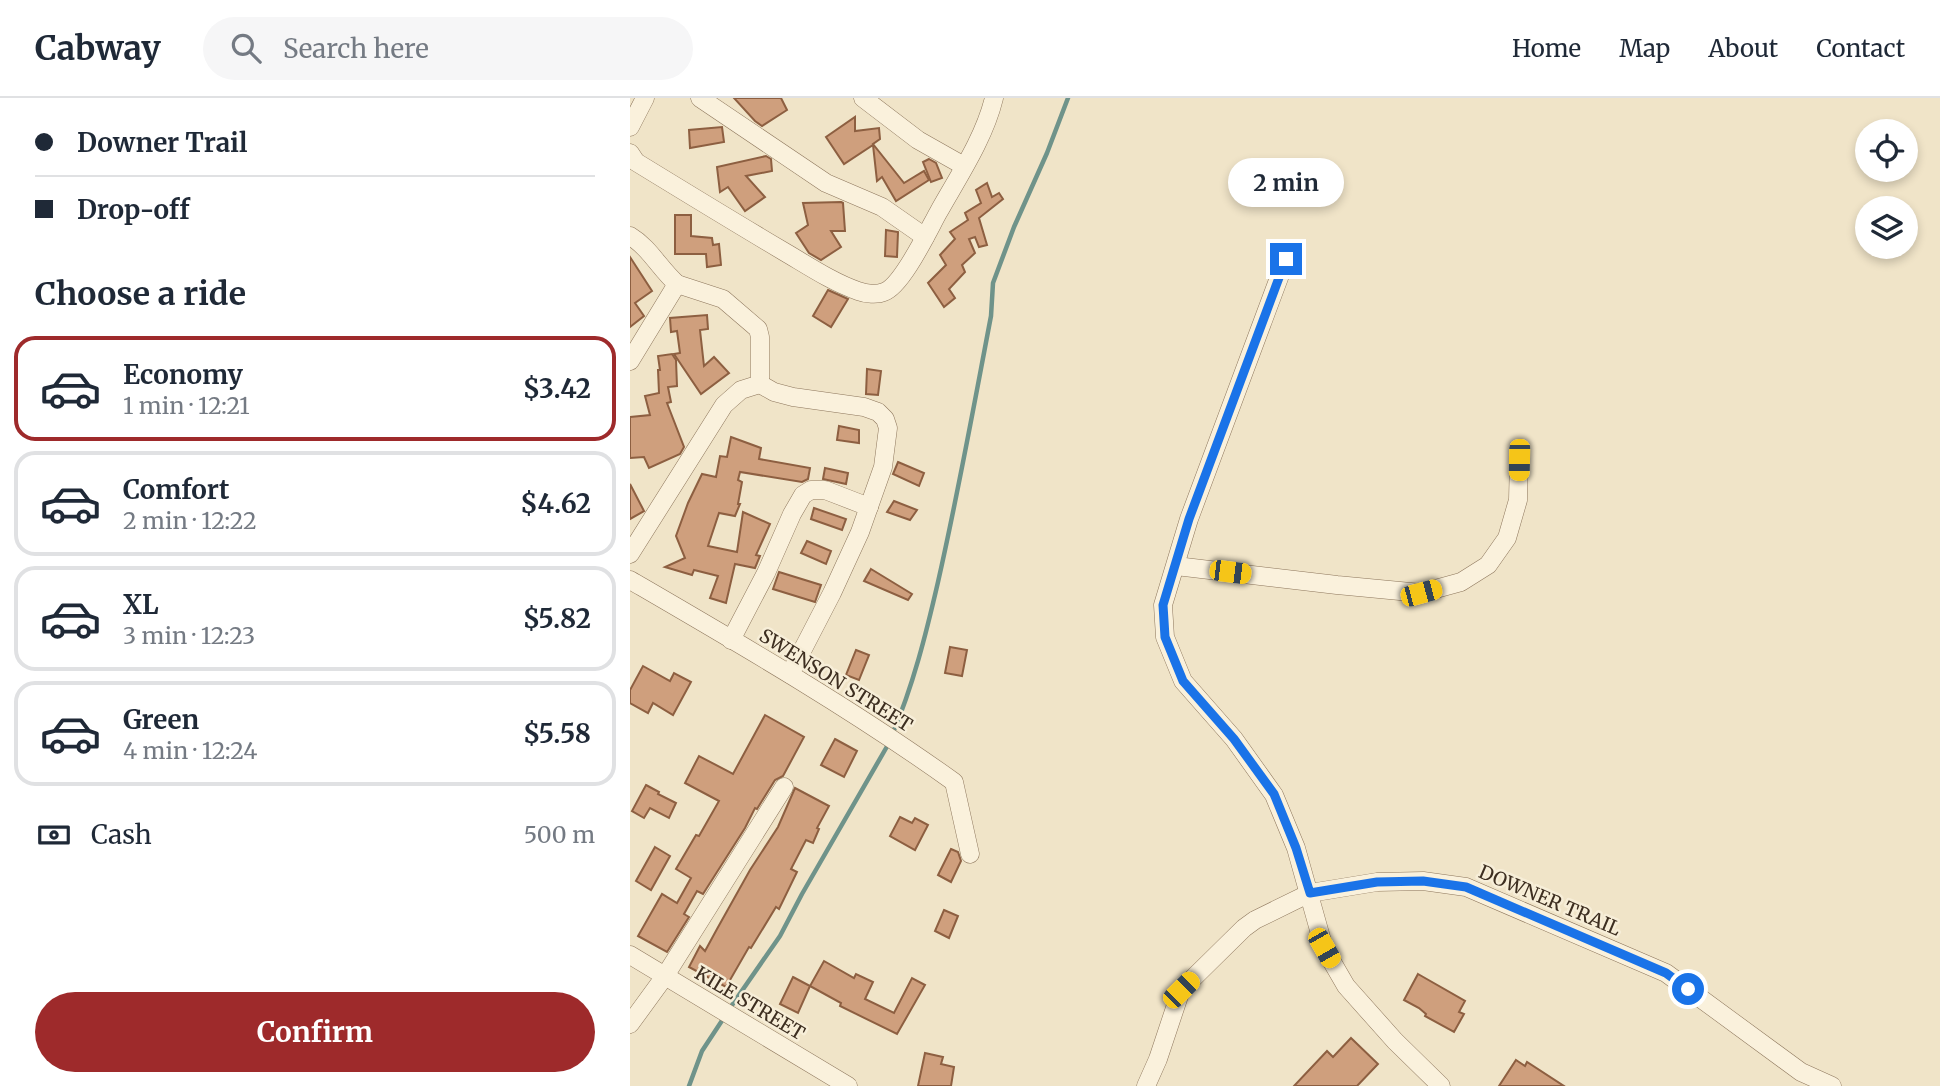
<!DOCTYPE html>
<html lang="en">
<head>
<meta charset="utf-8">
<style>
	body { margin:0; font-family:Merriweather,serif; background:#f6f6f7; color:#1f2937; height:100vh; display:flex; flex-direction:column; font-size:26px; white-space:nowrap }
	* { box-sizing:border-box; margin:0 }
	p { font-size:23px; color:#747a83 }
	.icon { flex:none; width:38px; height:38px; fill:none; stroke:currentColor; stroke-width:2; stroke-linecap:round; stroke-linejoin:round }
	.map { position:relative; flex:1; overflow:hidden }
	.panel { display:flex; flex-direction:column; background:#fff; width:630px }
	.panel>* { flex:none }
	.guide { display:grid; align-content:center; height:154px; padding:0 35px; background:#fff }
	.controls { position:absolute; left:1225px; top:21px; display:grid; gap:14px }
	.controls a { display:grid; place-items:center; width:63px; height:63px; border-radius:50%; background:#fff; box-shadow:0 4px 10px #0003; font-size:35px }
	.end { position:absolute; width:32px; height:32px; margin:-16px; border:9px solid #1a73e8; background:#fff; box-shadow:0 0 0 4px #fff }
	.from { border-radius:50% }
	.bubble { position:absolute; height:49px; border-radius:24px; background:#fff; box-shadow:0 4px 10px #0003; font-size:23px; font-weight:700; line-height:49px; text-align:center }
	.car { position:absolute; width:21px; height:42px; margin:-21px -10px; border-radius:9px; box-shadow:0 0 5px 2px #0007; background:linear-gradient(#f5c518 24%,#345 0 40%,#f5c518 0 76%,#345 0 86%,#f5c518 0) }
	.guide b { display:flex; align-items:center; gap:24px; height:66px; font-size:26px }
	.guide b+b { border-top:2px solid #e0e1e3 }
	.guide i { width:18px; height:18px; background:#1f2937 }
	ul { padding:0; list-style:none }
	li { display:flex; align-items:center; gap:21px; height:105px; margin:0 14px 10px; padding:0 21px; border:4px solid #e0e1e3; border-radius:21px }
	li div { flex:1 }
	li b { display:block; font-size:26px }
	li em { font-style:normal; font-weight:700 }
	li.on { border-color:#9e2a2b }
	li>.icon { width:63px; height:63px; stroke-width:1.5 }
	h2 { padding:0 35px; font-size:32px; line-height:84px }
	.pay { display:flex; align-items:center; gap:18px; height:77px; padding:0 35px; font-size:26px }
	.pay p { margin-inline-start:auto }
	.button { display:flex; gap:14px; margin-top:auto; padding:14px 35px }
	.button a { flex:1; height:80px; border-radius:42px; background:#9e2a2b; color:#fff; font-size:28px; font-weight:700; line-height:80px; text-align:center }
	header { display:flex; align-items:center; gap:42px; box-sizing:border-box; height:98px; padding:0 35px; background:#fff; border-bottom:2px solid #e0e1e3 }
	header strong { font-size:33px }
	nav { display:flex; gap:38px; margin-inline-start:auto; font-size:24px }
	.search { width:490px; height:63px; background:#f6f6f7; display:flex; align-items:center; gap:18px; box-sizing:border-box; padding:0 24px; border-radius:38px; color:#747a83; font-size:26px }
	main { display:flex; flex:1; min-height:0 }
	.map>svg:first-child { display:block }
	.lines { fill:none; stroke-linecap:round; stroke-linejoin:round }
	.stream { stroke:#6f938a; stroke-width:4.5 }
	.building { fill:#cf9f7d; stroke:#8d5f41; stroke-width:2 }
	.minor-casing { stroke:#8d765c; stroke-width:19 }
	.minor { stroke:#faf1dc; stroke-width:18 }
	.route { stroke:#1a73e8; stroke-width:9 }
	.labels { text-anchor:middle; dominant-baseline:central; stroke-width:5; stroke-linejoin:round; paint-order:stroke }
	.street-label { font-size:19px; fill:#3d2e20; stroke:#f7eed8 }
</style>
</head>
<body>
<header>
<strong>Cabway</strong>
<div class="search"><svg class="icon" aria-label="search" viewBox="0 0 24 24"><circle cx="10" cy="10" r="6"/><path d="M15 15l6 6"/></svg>Search here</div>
<nav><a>Home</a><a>Map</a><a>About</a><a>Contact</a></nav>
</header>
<main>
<section class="panel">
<div class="guide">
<b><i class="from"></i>Downer Trail</b>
<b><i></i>Drop-off</b>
</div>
<h2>Choose a ride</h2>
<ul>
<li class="on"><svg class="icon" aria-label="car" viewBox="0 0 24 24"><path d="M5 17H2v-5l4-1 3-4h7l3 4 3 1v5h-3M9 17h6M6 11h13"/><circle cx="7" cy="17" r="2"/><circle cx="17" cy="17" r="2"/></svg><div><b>Economy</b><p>1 min · 12:21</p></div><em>$3.42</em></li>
<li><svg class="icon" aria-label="car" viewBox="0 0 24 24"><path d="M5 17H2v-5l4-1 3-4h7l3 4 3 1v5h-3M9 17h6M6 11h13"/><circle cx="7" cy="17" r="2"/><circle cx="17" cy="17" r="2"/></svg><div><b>Comfort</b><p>2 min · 12:22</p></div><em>$4.62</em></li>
<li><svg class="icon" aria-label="car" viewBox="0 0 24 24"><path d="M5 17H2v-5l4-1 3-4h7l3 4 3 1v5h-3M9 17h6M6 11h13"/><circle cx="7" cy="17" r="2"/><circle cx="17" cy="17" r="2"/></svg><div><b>XL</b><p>3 min · 12:23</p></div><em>$5.82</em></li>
<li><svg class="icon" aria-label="car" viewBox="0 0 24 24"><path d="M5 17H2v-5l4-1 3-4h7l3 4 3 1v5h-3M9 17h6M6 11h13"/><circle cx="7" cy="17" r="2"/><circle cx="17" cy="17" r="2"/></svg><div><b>Green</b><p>4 min · 12:24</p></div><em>$5.58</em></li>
</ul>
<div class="pay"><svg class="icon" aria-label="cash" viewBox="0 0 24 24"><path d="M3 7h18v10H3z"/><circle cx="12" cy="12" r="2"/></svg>Cash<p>500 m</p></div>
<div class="button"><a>Confirm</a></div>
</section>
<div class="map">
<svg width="1310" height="988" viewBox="0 0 1310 988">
	<rect width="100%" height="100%" fill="#f0e4c8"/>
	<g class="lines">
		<g class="stream">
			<path d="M262,637C283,588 296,536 308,484C328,396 344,307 361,218L363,185L384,129L417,55L438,0"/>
			<polyline points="100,910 150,838 172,796 259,645"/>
			<polyline points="59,988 72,953 95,918"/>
		</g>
	</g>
	<g class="building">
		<polygon points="104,0 151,0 157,12 132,28 125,23"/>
		<polygon points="225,19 225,33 249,30 250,41 243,46 274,85 294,73 299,82 266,103 252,79 247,83 243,47 214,66 196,39"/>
		<polygon points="92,29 94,44 60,50 59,32"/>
		<polygon points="136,58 141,61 142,73 116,78 135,99 115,113 98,89 90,94 87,69"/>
		<polygon points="299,61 306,65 312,80 301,84 293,64"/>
		<polygon points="357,85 362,99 369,95 373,101 349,120 357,147 349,149 345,139 339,141 345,155 332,167 335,174 319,191 325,200 314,209 298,185 316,167 310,157 325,141 320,134 338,122 335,115 351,105 346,92"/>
		<polygon points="211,104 213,105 215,133 201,133 211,149 191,162 179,155 166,135 178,127 173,105"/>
		<polygon points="45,117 61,117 61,138 82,140 83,147 89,146 91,167 77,169 76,156 45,156"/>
		<polygon points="256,132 268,134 267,159 255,158"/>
		<polygon points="0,159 22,193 5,205 14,218 0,229"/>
		<polygon points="198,192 218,201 201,229 183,218"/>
		<polygon points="77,217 78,231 70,232 74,268 84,259 99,275 71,296 44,256 50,255 47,233 41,234 40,220"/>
		<polygon points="42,256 46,262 47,288 38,289 41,304 37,305 54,349 50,356 19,370 14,359 0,360 0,319 20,317 15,298 29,295 28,272 30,272 28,258"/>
		<polygon points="237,271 251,273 248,297 236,296"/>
		<polygon points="209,328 229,332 229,345 207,342"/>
		<polygon points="101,339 131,350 129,361 180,370 178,381 172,384 110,374 108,382 112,384 108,406 110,406 105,418 89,415 78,448 107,454 113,414 140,426 126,457 130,458 125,470 105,466 96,505 80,500 88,478 64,472 62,477 35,469 55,460 46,438 58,405 72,376 86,379 90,358 97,359"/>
		<polygon points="268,364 294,375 289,388 263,376"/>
		<polygon points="195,370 218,375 216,386 193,381"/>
		<polygon points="0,386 14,413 0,421"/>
		<polygon points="264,403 287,412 280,422 257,414"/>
		<polygon points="184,410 216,421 212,432 181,421"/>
		<polygon points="177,443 201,453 196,466 171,455"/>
		<polygon points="241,471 282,496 278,502 234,483"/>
		<polygon points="149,474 191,487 185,504 143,491"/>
		<polygon points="320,549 337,552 332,578 315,575"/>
		<polygon points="226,552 239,557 229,582 216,577"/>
		<polygon points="13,568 40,583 44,575 61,584 43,617 23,605 18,615 0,605 0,592"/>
		<polygon points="135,617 174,639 153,678 145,682 127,711 125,710 115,730 73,796 67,793 54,816 59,819 37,854 8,838 32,796 47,805 61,780 46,771 66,737 69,738 89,703 55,685 69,658 103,676"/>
		<polygon points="205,641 227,653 214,679 191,667"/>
		<polygon points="16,687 29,694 28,696 46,705 39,720 20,710 14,720 2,713"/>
		<polygon points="165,690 199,708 187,730 189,731 183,745 176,742 161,771 167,774 149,811 146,809 121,850 119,849 96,889 59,869 70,848 75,853 87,831 120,772 148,729"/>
		<polygon points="270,719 282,725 285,720 298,727 285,752 260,738"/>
		<polygon points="25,749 40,758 21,792 6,783"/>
		<polygon points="321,751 328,754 331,763 321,784 308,777"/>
		<polygon points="314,812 328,818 319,840 305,833"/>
		<polygon points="194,863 224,880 226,876 243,884 235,901 264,915 282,880 295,887 267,936 210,908 211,905 180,888"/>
		<polygon points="788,876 835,903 829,914 834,916 824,934 795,918 796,916 789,910 774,902"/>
		<polygon points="163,879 180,888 168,915 150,906"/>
		<polygon points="721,940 748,966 727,988 664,988 697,953 703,959"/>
		<polygon points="295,955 313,959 311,966 324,969 321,988 288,988"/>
		<polygon points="886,962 895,968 897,964 934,988 869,988"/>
	</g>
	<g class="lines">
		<defs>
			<g id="minor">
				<polyline points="70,0 196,85 252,109 295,139"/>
				<polyline points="233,0 288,42 334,68"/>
				<polyline points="0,29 15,0"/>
				<path d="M0,55L6,64C55,94 104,124 153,153C177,167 202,184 228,193C236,196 247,197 254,194C272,188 298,133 308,115C328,79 354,41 364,0"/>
				<path d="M0,138C20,150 29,170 47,186"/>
				<polyline points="656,161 559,421 533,507 535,539 553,583 604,641 644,697 666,750 694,850 716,888 765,943 811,988"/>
				<polyline points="0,263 47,186 93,201 128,231 130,239 130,286 144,294 163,299 234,309 248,314 255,321 258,330 253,369 230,434 202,495 160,576"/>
				<polyline points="0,456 94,307 111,292 130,286"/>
				<polyline points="546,468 707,487 791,495 831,484 858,467 877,440 888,402 889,361"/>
				<path d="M0,482C110,546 221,610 324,684L340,756"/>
				<polyline points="101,542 136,475 162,416 173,397 181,392 195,392 239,409"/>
				<polyline points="0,857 218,988"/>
				<polyline points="0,926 35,878 154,689"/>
				<polyline points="516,988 528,961 551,892 614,830 625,822 680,795 747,784 793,783 836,789 1036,875 1171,974 1202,988"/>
			</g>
		</defs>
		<use href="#minor" class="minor-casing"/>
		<use href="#minor" class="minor"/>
	</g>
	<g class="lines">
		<polyline class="route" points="656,161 559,421 533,507 535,539 553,583 604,641 644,696 666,750 680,795 747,784 793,783 836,789 1036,875 1058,891"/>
	</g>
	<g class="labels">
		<g class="street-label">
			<text transform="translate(206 582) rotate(32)">SWENSON STREET</text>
			<text transform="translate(920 802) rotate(23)">DOWNER TRAIL</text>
			<text transform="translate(120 905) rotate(31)">KILE STREET</text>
		</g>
	</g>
</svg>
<div class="controls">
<a><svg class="icon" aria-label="locate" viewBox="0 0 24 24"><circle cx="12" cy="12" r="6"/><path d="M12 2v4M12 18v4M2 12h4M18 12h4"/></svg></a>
<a><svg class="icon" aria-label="layers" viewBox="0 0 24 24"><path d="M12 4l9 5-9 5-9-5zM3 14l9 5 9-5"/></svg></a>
</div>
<i class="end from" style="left:1058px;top:891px"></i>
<i class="end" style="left:656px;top:161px"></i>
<div class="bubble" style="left:598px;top:60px;width:116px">2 min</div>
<i class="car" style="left:889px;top:362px;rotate:181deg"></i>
<i class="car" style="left:600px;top:474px;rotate:97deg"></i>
<i class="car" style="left:791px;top:495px;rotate:75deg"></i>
<i class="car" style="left:694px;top:850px;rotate:150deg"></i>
<i class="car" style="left:551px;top:892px;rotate:45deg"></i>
</div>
</main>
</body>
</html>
